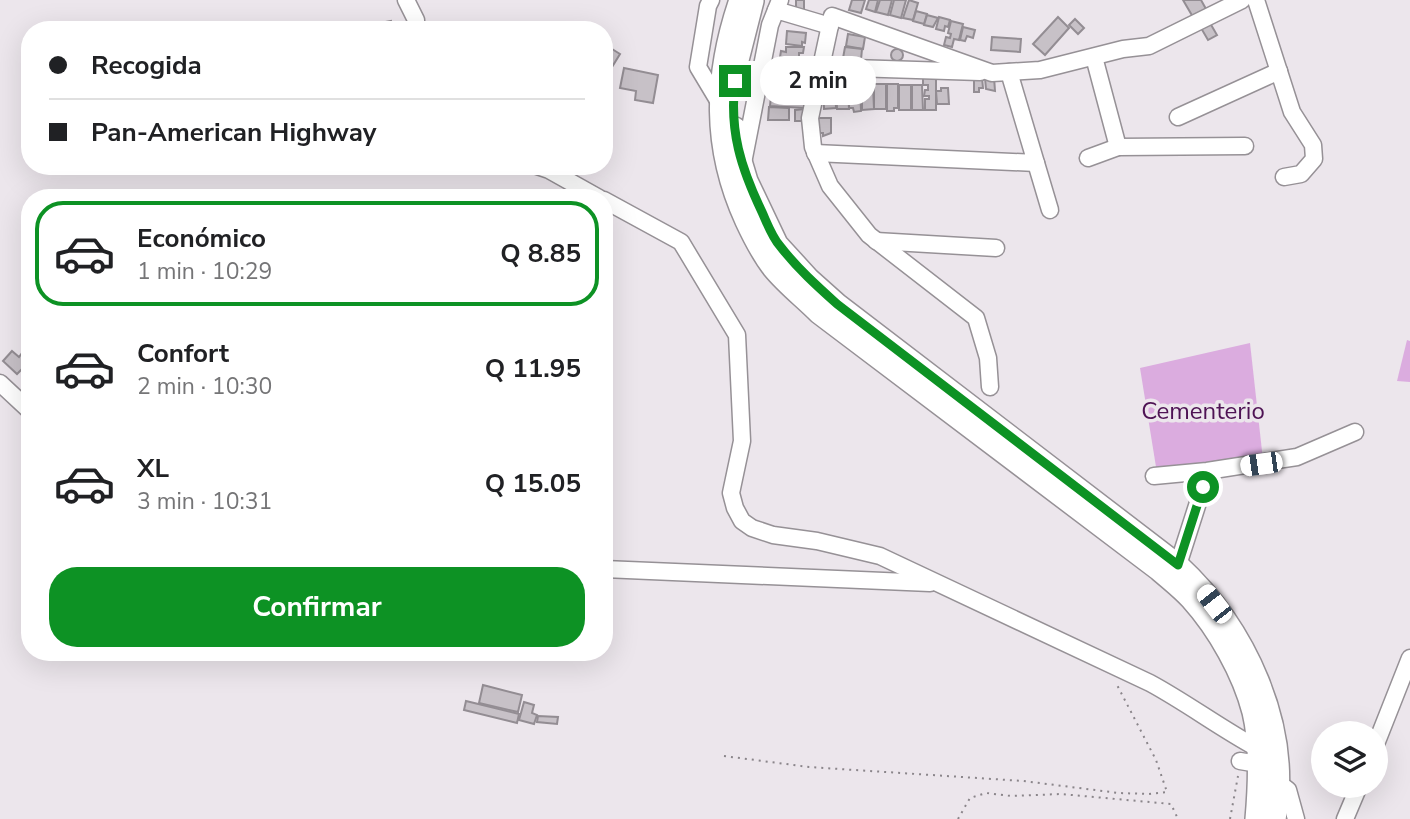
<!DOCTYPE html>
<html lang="es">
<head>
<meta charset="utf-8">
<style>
	body { margin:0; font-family:"Nunito Sans",sans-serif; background:#f6f6f6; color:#202124; height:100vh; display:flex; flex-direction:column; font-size:26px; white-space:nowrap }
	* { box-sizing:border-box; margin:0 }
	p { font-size:23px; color:#757577 }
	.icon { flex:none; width:38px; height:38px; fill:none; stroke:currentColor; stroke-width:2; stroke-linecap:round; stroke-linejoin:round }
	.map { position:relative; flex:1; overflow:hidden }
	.panel { position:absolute; left:21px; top:189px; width:592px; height:472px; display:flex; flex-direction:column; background:#fff; border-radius:28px; box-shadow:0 7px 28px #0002 }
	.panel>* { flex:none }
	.banner { position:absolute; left:21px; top:21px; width:592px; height:154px; border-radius:28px; box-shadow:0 7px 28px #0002; display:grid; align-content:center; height:154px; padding:0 28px; background:#fff }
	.fabs { position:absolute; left:1311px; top:721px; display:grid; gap:14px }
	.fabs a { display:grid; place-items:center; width:77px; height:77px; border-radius:50%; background:#fff; box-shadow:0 7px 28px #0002; font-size:35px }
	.end { position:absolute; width:32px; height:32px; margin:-16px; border:9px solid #0d9224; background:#fff; box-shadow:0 0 0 4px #fff }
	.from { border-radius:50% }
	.bubble { position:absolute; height:49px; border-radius:24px; background:#fff; box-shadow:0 7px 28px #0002; font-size:23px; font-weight:700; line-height:49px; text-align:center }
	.car { position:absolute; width:21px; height:42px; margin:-21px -10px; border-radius:9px; box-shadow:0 0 5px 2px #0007; background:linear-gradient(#fff 24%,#345 0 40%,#fff 0 76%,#345 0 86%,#fff 0) }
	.banner b { display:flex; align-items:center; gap:24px; height:66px; font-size:26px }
	.banner b+b { border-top:2px solid #e0e0e0 }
	.banner i { width:18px; height:18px; background:#202124 }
	ul { padding:12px 0 0; list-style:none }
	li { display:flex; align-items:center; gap:21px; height:105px; margin:0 14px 10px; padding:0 14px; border:4px solid transparent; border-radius:28px }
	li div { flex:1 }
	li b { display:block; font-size:26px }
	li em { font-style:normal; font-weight:700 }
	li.selected { border-color:#0d9224 }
	li>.icon { width:63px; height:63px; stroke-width:1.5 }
	.cta { display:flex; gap:14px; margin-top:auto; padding:14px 28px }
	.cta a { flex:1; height:80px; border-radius:28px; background:#0d9224; color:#fff; font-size:28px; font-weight:700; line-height:80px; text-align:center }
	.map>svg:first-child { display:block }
	.green { fill:#dbacdf }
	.building { fill:#c7c1c7; stroke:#938d93; stroke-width:2 }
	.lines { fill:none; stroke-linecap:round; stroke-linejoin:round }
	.minor-casing { stroke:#969196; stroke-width:19 }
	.highway-casing { stroke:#969196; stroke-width:24 }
	.path { stroke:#8a858a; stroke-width:2; stroke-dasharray:2 5; stroke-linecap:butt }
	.minor { stroke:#fff; stroke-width:16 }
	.highway { stroke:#fff; stroke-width:21 }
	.route { stroke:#0d9224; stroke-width:9 }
	.labels { text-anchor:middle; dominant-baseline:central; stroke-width:7; stroke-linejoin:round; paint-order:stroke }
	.park-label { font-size:24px; fill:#4e1354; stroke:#ece6ec }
</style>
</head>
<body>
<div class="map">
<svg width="1410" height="819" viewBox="0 0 1410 819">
	<rect width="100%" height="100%" fill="#ece6ec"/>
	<g class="green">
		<polygon points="1407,340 1410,341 1410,382 1397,381"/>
		<polygon points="1250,343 1263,460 1157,473 1140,368"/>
	</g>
	<g class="building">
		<rect x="796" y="0" width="8" height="11"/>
		<polygon points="852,0 865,0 861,13 849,10"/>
		<polygon points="869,0 878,0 875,12 866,9"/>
		<polygon points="880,0 892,0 888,15 876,12"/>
		<polygon points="894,0 906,0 901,18 890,15"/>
		<polygon points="909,0 918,3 913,20 903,18"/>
		<polygon points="1183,0 1201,0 1206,9 1193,17"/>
		<polygon points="916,11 927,14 924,24 913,21"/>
		<polygon points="927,15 938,18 933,27 924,25"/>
		<polygon points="939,17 950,20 948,27 945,26 944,31 936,29"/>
		<polygon points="1058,17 1069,28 1045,55 1033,44"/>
		<polygon points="1075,19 1084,28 1078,34 1069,25"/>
		<polygon points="391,21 393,30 382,30 380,23"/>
		<polygon points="951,21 963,24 959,40 954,39 952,47 944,45 946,37 950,38 951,34 948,33"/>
		<polygon points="1210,23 1217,35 1208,40 1201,28"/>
		<polygon points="963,27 975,30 973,38 967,36 965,41 960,40"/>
		<polygon points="787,31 806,33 805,43 802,42 802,46 786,44"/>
		<polygon points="848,34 865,37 863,49 846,46"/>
		<polygon points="992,37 1021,39 1020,52 991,50"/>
		<polygon points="604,44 620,54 604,80"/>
		<polygon points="786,47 804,47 803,53 799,53 799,57 780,57 781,51 786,52"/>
		<polygon points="845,47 862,49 861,60 843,58"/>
		<circle cx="897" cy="55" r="6"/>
		<polygon points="783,58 804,60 804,66 798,65 797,71 782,69"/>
		<polygon points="624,68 658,75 653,103 635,100 636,91 620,88"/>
		<polygon points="778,71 796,72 796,83 778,82"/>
		<polygon points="923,76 936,77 936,110 925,110 925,99 929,99 929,96 924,96 925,90 928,90 928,85 923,85"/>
		<polygon points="994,77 995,91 986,89 985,78"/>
		<polygon points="974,78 982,78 983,88 979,88 979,92 974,92"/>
		<polygon points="775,83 806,86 805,98 774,94"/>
		<polygon points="823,84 835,84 836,108 824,109"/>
		<polygon points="836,84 848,84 849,109 837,109"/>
		<polygon points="862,84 873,84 874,109 862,110"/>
		<rect x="874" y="84" width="12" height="25"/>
		<polygon points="887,84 898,84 898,108 894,108 894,111 887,111"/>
		<polygon points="849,85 860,85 861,111 854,112 853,108 849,108"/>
		<rect x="899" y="85" width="12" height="25"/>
		<polygon points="912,85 922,85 923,110 912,110"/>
		<polygon points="941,88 948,88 949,104 937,104 936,91 941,91"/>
		<polygon points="771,96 805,98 804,108 770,106"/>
		<polygon points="769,107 789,108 789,120 768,120"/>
		<polygon points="805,109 805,121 795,121 795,110"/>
		<polygon points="818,118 831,118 831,133 823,136 823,133 818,133"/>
		<polygon points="12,351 19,357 22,353 30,361 17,374 3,361"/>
		<polygon points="483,685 522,695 518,712 479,703"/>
		<polygon points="466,701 519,714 517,723 464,710"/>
		<polygon points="524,702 534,705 532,713 537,715 534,724 519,720"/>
		<polygon points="538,716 558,717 557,724 537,722"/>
	</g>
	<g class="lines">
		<defs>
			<g id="minor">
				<polyline points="406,0 416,20 416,30"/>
				<polyline points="711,0 708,6 698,67 719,102"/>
				<polyline points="1256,0 1292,112 1313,145 1314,159 1301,174 1284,177"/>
				<polyline points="776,10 830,26"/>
				<polyline points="1094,57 1118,147"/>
				<polyline points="821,67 980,72"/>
				<polyline points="1178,117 1279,71"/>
				<polyline points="815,153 1036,163 1009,72"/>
				<polyline points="1088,158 1118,147 1245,146"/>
				<polyline points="743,163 770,25 780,0"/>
				<polyline points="1036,163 1050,210"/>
				<polyline points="537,166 549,170 599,198"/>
				<path d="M604,200L681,242L737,335L742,441L731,493L735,508L742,521L752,528L773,535L817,541L880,556L1150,683C1187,703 1220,728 1257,748"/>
				<polyline points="876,241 996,248"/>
				<polyline points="0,383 30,411"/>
				<polyline points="990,387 988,358 976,318 869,235 830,186 813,147 810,118 832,16 992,73 1040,70 1123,49 1149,46 1242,0"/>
				<polyline points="1154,476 1207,471 1297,457 1355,432"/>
				<polyline points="1178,565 1203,487 1210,475 1216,470"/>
				<polyline points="604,569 930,583"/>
				<polyline points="1376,744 1410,658"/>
				<polyline points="1240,761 1258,764"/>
				<polyline points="1275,774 1279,783 1288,790 1296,819"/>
				<polyline points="1345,819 1359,786"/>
			</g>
			<g id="highway">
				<path d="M740,0C714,76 712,147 746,221C753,236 762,254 773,268C786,284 804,298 819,313L1159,570C1169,579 1181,588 1191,599C1218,629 1243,673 1253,712C1261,745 1259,785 1256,819"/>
				<polyline points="735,79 737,64 753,1"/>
				<path d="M735,128V141L747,181L777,244L809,279L837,304L1178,565C1245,627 1292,726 1275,819"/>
			</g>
		</defs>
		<use href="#minor" class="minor-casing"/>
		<use href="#highway" class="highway-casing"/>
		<g class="path">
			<polyline points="724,756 809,767 1023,781 1119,793 1148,794 1167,792 1156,760 1116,683"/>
			<polyline points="958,819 970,798 986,793 1011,796 1061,794 1171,804 1178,819"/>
			<polyline points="1230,819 1238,776"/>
		</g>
		<use href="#minor" class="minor"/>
		<use href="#highway" class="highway"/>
	</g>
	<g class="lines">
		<path class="route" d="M735,81C729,131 741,168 762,212C767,223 772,237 780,246C797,268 817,286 837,304L1178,565L1203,487"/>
	</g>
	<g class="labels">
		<g class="park-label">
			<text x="1203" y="411">Cementerio</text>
		</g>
	</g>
</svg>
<div class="fabs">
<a><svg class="icon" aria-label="layers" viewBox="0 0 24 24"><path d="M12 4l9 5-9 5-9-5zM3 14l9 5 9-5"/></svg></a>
</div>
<i class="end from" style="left:1203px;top:487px"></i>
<i class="end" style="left:735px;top:81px"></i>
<div class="bubble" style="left:760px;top:56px;width:116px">2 min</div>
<i class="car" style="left:1261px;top:464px;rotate:262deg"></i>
<i class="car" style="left:1214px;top:604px;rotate:322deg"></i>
<div class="banner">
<b><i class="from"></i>Recogida</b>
<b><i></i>Pan-American Highway</b>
</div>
<section class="panel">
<ul>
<li class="selected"><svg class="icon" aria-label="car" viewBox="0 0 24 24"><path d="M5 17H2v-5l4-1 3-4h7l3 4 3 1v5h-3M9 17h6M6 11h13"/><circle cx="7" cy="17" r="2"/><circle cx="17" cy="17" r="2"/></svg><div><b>Económico</b><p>1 min · 10:29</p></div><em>Q 8.85</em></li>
<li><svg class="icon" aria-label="car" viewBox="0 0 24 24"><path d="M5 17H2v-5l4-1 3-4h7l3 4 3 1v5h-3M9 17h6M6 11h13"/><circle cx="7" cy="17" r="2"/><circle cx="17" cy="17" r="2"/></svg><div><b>Confort</b><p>2 min · 10:30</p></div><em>Q 11.95</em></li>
<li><svg class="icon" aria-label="car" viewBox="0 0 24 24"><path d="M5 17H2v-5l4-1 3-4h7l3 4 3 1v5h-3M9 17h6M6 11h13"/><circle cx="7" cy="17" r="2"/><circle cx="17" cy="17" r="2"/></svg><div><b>XL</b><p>3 min · 10:31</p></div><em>Q 15.05</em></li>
</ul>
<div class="cta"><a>Confirmar</a></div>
</section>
</div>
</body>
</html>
